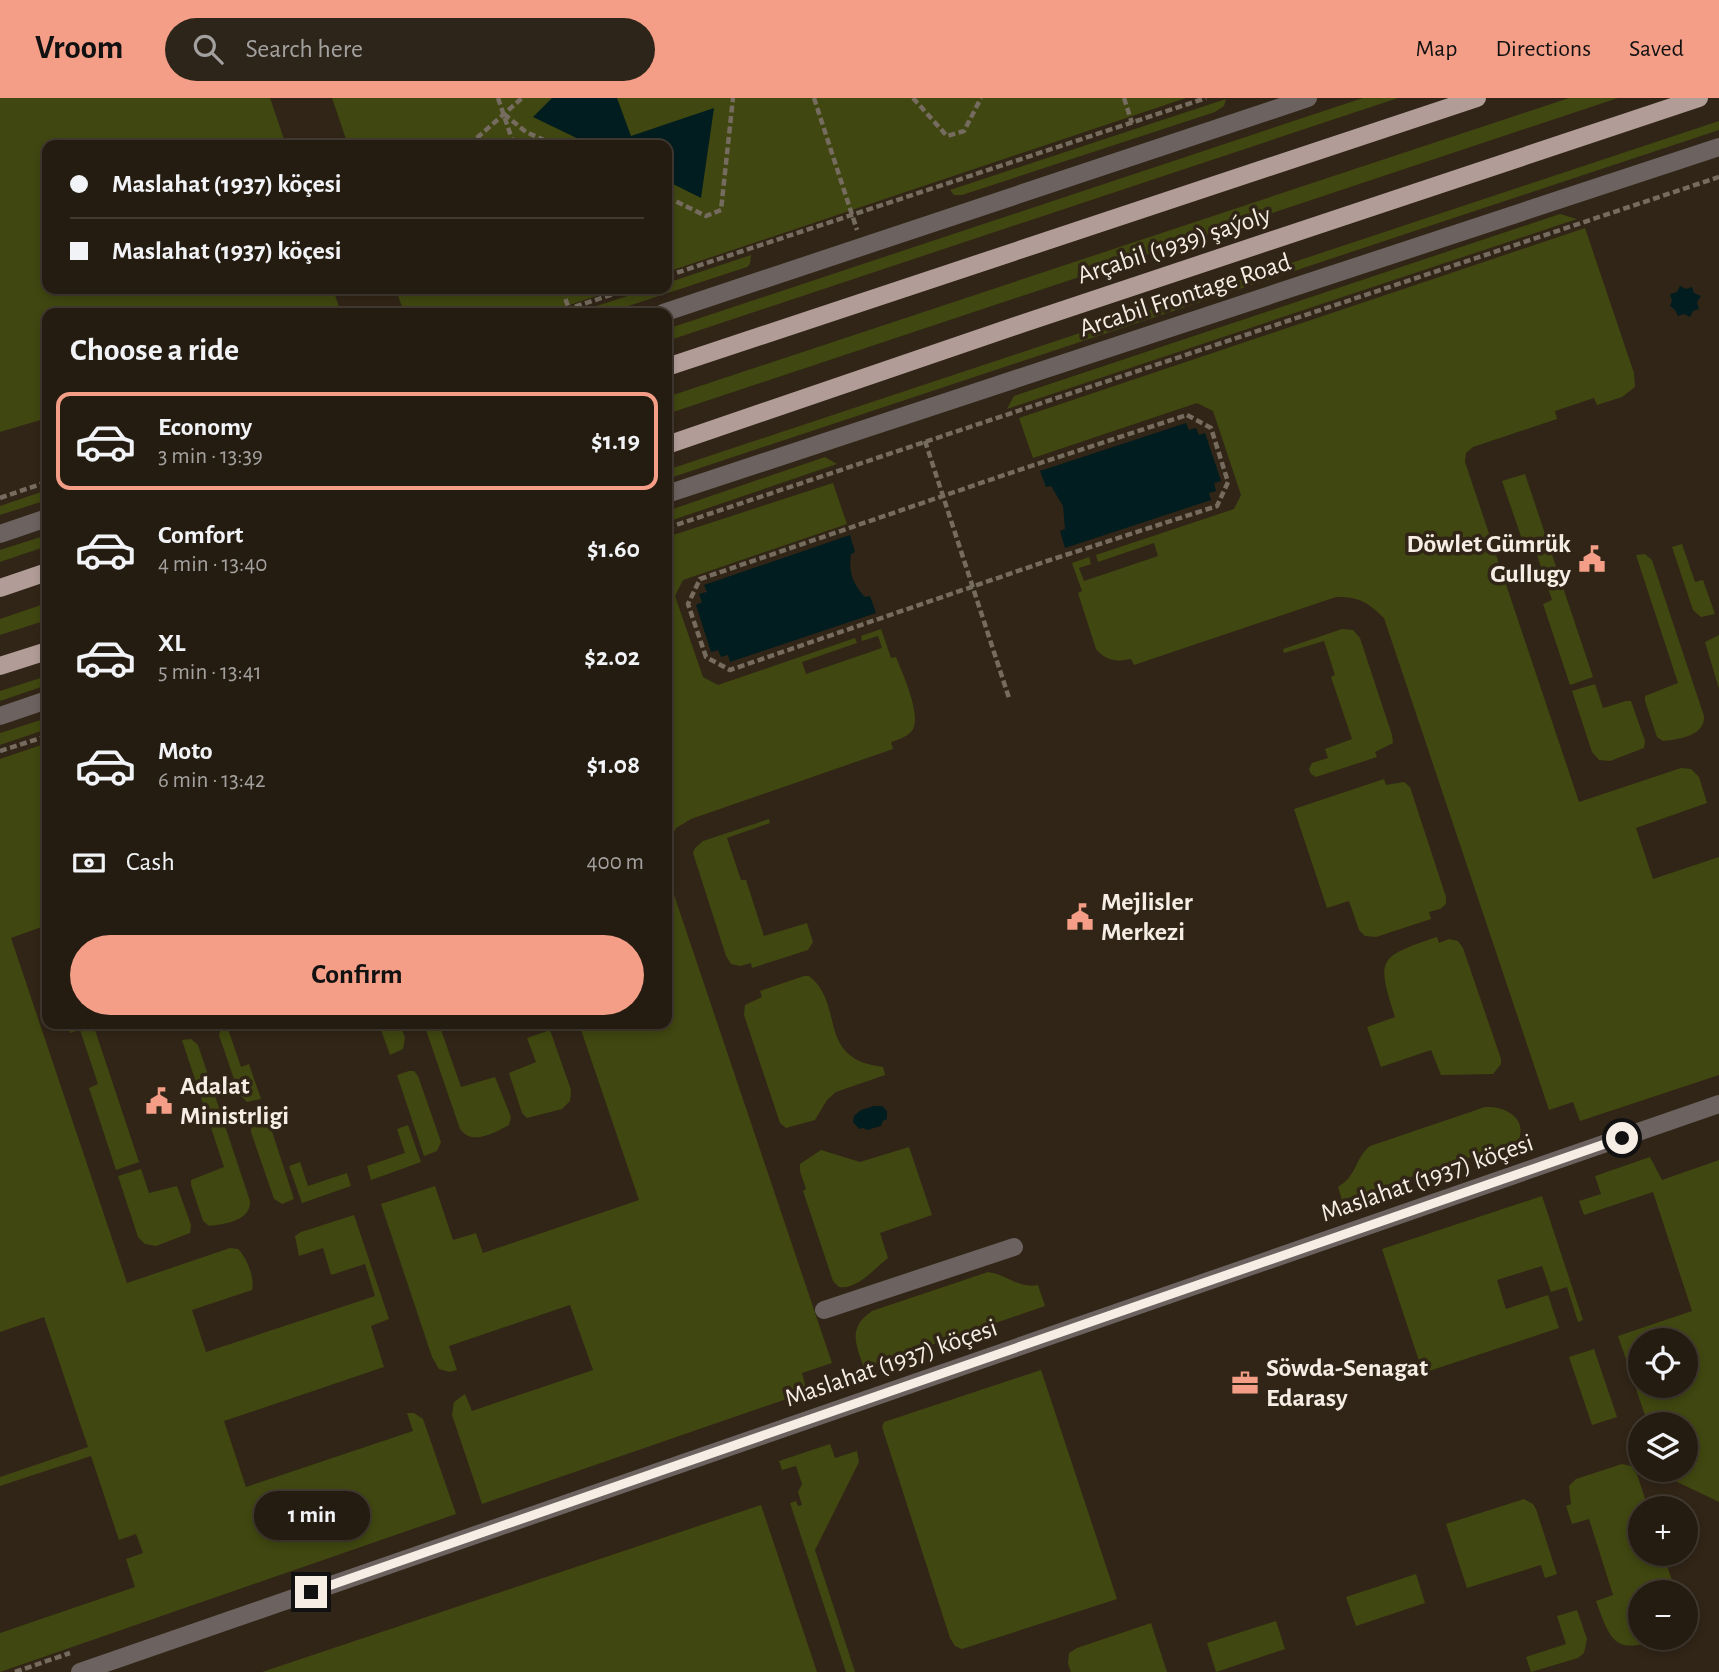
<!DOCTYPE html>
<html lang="en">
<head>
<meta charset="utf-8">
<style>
	body { margin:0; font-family:"Alegreya Sans",sans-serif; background:#2d251a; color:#f1f3f6; height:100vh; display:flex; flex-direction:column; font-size:26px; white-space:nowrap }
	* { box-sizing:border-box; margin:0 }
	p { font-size:23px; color:#a3a19f }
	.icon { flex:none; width:38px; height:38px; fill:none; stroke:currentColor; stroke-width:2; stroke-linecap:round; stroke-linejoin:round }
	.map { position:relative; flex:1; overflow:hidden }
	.side { position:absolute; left:42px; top:210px; width:630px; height:721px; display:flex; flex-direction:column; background:#251c11; border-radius:14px; box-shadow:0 4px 10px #0003,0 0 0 2px #423a31 }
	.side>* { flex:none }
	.banner { position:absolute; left:42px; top:42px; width:630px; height:154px; border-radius:14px; box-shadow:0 4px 10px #0003,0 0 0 2px #423a31; display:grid; align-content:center; height:154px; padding:0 28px; background:#251c11 }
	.fabs { position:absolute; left:1628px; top:1230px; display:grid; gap:14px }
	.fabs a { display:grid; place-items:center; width:70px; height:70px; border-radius:50%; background:#251c11; box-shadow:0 4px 10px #0003,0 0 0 2px #423a31; font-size:35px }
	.end { position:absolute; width:32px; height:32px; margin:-16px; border:9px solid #f6eee5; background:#111; box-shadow:0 0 0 4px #111 }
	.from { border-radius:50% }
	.bubble { position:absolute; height:49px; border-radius:24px; background:#251c11; box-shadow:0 4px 10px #0003,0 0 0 2px #423a31; font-size:23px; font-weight:700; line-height:49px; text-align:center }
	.banner b { display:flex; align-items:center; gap:24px; height:66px; font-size:26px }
	.banner b+b { border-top:2px solid #423a31 }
	.banner i { width:18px; height:18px; background:#f1f3f6 }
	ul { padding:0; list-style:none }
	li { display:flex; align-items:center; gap:21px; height:98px; margin:0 14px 10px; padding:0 14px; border:4px solid transparent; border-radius:14px }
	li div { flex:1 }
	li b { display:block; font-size:26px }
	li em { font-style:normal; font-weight:700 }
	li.on { border-color:#f49e87 }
	li>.icon { width:63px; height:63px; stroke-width:1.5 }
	h2 { padding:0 28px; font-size:32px; line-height:84px }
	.pay { display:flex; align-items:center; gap:18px; height:77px; padding:0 28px; font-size:26px }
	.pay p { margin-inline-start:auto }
	.button { display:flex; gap:14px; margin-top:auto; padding:14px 28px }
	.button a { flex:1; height:80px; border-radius:42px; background:#f49e87; color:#111; font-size:28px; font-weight:700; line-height:80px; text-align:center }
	header { display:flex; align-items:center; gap:42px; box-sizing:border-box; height:98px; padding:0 35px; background:#f49e87; color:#111 }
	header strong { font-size:33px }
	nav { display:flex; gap:38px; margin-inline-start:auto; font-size:24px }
	.search { width:490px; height:63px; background:#2d251a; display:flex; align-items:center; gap:18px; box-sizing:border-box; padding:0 24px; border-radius:38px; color:#a3a19f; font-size:26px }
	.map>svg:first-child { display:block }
	.green { fill:#404710; fill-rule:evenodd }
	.water { fill:#011d1f }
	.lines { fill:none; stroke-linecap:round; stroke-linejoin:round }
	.path { stroke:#756b5e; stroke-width:4.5; stroke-dasharray:7 3.5; stroke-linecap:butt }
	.minor { stroke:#6c625f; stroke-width:18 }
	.major { stroke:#b19c97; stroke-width:18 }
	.route { stroke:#f6eee5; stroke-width:9 }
	.labels { text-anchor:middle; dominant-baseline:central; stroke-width:7; stroke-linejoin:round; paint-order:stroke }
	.street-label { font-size:26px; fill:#f6eee5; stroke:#312517 }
	.poi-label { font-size:26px; font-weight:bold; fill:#f6eee5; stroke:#312517; text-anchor:start }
</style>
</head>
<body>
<header>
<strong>Vroom</strong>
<div class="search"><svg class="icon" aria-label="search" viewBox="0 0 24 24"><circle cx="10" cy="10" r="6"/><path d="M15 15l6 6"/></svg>Search here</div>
<nav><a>Map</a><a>Directions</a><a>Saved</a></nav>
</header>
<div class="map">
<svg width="1719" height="1574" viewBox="0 0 1719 1574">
	<rect width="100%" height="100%" fill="#312517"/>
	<g class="green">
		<polygon points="0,0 270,0 286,47 47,47 47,191 333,191 341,215 47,215 47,320 0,334"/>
		<polygon points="332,0 1186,0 667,174 667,47 348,47"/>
		<polygon points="1363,0 1398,0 667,243 667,231"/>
		<polygon points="1569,0 1618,0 667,316 667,299"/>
		<polygon points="1226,1 1224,8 1215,14 962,97 954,97 950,92"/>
		<polygon points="1719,23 1719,32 667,381 667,372"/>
		<polygon points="1560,116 1577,121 1007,311 1014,298"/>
		<path d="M1585,130L1634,275L1635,289L1622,299L1597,307L1594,300L1555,313L1557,321L1473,349L1466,355L1465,364L1579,704L1681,670L1691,671L1699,679L1707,705L1636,730L1653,781L1719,759V977L1580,1023L1573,1004L1549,1012L1384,520C1367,504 1360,499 1336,499L1134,567L1131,561C1116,564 1106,563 1096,551L1078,495L1082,493L1072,465L1089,459L1091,466L1079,470L1084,483L1158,458L1154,445L1098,464L1096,457L1234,411L1241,397L1213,313L1197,305L1033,360L1019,320Z"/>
		<polygon points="751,157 750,166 747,169 607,215 575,215 649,191 667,191 667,185"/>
		<polygon points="396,191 618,191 545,215 404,215"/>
		<polygon points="825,359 837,366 667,424 667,413"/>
		<polygon points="1525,376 1593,579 1570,587 1543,506 1552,502 1534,448 1525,450 1502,383"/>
		<path d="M833,385L847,426L683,482L675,498L703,579L718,587L855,540L857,545L802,564L806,576L882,550L878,538L862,543L861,538L881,531L891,560L896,559C902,575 924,621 911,634C906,639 898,642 891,644L893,651L691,721L676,730L667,746V439Z"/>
		<polygon points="47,392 47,402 0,417 0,408"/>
		<polygon points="47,437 47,448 0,464 0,452"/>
		<polygon points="1682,446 1695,484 1703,482 1715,516 1701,519 1693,512 1672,449"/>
		<path d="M1645,456L1652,462L1704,618C1705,638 1680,641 1663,643L1657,639L1645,603V598L1678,585L1636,457Z"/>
		<polygon points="47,505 47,522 0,537 0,521"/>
		<polygon points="1342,531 1353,532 1360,540 1392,637 1393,645 1375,654 1377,659 1316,679 1311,676 1309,671 1312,665 1328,660 1325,651 1352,641 1331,579 1335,577 1324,543 1284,555 1283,551"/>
		<polygon points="1719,537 1719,591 1705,544"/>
		<polygon points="47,578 47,587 0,603 0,593"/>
		<polygon points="1595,586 1603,610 1626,603 1631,603 1645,643 1644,650 1610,663 1599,662 1592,654 1572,593"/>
		<polygon points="47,620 47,631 0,647 0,635"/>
		<path d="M47,645V827L11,840L127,1185L230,1150L238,1151C247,1160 255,1180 252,1192L192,1212L206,1254L375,1198L365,1166L331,1177L323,1150L299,1158L295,1138L301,1134L354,1117L389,1221L371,1228L384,1269L224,1323L246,1389L413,1333L407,1315H414L423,1321L456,1416L0,1574V1535L135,1489L126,1461L143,1455L136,1436L119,1442L91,1358L0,1388V1379L88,1349L44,1219L0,1234V661Z"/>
		<polygon points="1384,681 1386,687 1404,684 1410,689 1446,799 1446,806 1440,811 1429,814 1431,821 1376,839 1365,838 1359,832 1349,803 1327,810 1294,711"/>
		<polygon points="769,721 770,725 727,740 741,782 746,782 764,838 807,825 813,844 808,852 752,870 751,865 740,868 731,866 726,858 693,755 695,750 703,743"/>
		<polygon points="667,776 832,1265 802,1275 807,1294 482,1406 452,1317 454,1304 465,1296 472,1313 593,1272 570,1207 449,1248 457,1272 450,1274 439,1271 432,1259 381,1106 435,1088 453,1142 476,1135 483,1155 639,1102 579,926 667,926"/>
		<path d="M1437,839L1439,845L1449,841L1458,843L1463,850L1501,961V966L1493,976L1441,977L1431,952L1381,969L1367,929L1395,919C1376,860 1378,859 1437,839Z"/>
		<path d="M804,878H809C846,907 815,961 883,969L885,977L836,994L827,1002L815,1022L786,1030L780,1025L744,917L745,907L762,899L760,893Z"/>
		<polygon points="67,926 93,926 139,1064 116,1072 89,990 98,986 80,932 70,935"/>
		<polygon points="379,926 400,926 405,940 403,951 390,957"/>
		<path d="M424,926H439L461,989L495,979L511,1019L509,1027C494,1035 472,1048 460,1031Z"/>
		<polygon points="221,931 228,931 241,969 249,966 261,1001 247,1004 239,996 219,937"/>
		<polygon points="550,932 571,992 570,1003 562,1011 527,1020 522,1015 509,975 536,964 527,940"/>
		<path d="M191,941L198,947L250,1103C251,1123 225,1126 209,1128L203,1123L191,1087V1082L224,1069L182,942Z"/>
		<polygon points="409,973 414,973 418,978 441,1044 437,1053 424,1058 397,977"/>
		<path d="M1485,1009C1504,1008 1527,1019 1519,1041L1513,1045L1342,1102L1338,1089C1357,1078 1355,1060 1370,1048Z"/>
		<polygon points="268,1021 294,1101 282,1106 274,1101 251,1034 251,1029"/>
		<polygon points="408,1027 421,1064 371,1082 367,1068 405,1055 397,1031"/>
		<path d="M909,1049L932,1117L880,1135L888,1160C874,1171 857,1192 839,1189L833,1183L803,1093L806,1091L800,1073V1066L821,1052L860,1064Z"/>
		<path d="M1650,1059L1662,1082L1719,1062V1404L1671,1381L1663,1372H1685V1326H1648L1618,1238L1692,1213L1653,1094L1584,1117L1579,1103L1601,1096L1595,1078ZM1640,1242H1685V1288H1640Z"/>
		<polygon points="300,1064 308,1088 347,1075 351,1088 302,1105 289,1068"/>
		<polygon points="141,1071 149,1095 177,1088 191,1127 190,1135 156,1148 145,1146 138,1139 118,1078"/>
		<polygon points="1542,1098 1583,1222 1578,1224 1567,1189 1551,1194 1542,1168 1497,1182 1506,1211 1548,1197 1559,1230 1423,1275 1382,1151"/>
		<path d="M988,1174C1006,1176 1018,1191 1038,1187L1045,1208L864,1270C856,1246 847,1230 872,1213Z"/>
		<polygon points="1594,1251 1617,1319 1592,1327 1569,1259"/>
		<polygon points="1041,1272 1117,1501 962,1551 955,1548 950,1540 882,1329 884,1324"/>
		<polygon points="830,1346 835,1360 857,1353 859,1364 815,1452 855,1574 846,1574 790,1405 796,1403 798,1408 802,1407 798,1394 802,1386 796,1368 782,1372 779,1363"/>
		<path d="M1622,1366L1631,1368L1637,1376L1648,1410H1640V1456H1663L1676,1494H1640V1540H1665C1616,1556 1612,1548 1596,1503L1613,1497L1589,1421L1572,1426L1566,1408L1571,1406L1569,1388L1576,1381Z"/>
		<polygon points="1524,1401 1533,1406 1536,1411 1557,1476 1545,1480 1541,1467 1467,1490 1446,1426"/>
		<polygon points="761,1407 817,1574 262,1574"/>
		<polygon points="1416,1476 1425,1505 1356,1528 1346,1499"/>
		<polygon points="1577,1512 1587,1541 1584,1555 1578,1560 1531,1574 1526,1559 1566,1546 1557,1518"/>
		<polygon points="1276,1523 1285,1551 1216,1574 1207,1545"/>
		<polygon points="1151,1525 1167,1574 1071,1574 1068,1566 1069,1555 1077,1550"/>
	</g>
	<g class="water">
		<polygon points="552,0 617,0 631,38 714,10 701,100 667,83 667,47 591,47 533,19"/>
		<polygon points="1680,188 1686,191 1692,189 1694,195 1701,198 1697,204 1699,211 1693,213 1690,219 1684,216 1678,218 1675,212 1670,208 1672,203 1670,196 1677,194"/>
		<polygon points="1186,325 1189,332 1196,330 1199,337 1205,335 1221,383 1214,385 1216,393 1209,395 1211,402 1065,450 1060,433 1065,431 1063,408 1051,388 1046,389 1040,373"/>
		<path d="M850,437L855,454L851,456C848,473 853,487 865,499L870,498L876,515L730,564L728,557L721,559L718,552L711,554L696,507L702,504L699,496L707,494L704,487Z"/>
		<polygon points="874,1008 882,1008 887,1013 887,1021 883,1023 881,1028 867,1032 863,1030 859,1031 853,1024 854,1018 861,1012"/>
	</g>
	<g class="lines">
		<g class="path">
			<polyline points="498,0 514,47"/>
			<polyline points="814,0 857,132"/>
			<polyline points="913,0 947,38 964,33 981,0"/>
			<polyline points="1124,0 1132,25"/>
			<polyline points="504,16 526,34 555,47"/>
			<polyline points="469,47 522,0"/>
			<polyline points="667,99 706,118 721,112 733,0"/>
			<polyline points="667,178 1206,0"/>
			<polyline points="562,191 569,211"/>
			<polyline points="555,215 629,191"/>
			<polygon points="1187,317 1211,330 1228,384 1217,408 1047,463 730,572 706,559 688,506 700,481 1016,373"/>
			<polyline points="925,343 1009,600"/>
			<polyline points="0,400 47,384"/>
			<polyline points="667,430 1719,79"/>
			<polyline points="0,653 47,638"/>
			<polyline points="15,1574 70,1555"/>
		</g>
		<g class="minor">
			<polyline points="663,215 1308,0"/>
			<polyline points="667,396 1719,49"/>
			<polyline points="0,436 47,420"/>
			<polyline points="0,618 47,602"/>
			<polyline points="824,1212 1014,1149"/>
			<polyline points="80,1574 1719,1006"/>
		</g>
		<g class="major">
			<polyline points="667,269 1477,0"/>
			<polyline points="667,347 1024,225 1699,0"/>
			<polyline points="0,490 47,474"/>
			<polyline points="0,568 47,553"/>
		</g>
	</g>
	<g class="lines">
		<polyline class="route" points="311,1494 1622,1040"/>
	</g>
	<defs>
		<symbol id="civic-bare" viewBox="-9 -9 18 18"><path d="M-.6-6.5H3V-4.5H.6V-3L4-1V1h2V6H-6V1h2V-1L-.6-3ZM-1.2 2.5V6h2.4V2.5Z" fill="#f49e87" stroke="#312517" stroke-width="2.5" paint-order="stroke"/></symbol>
		<symbol id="office-bare" viewBox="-9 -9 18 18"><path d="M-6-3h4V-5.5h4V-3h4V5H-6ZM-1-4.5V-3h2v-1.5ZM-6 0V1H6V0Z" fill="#f49e87" stroke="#312517" stroke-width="2.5" paint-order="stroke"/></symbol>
	</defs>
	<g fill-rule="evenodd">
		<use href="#civic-bare" x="1573" y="442" width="38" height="38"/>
		<use href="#civic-bare" x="1061" y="800" width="38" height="38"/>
		<use href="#civic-bare" x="140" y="984" width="38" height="38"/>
		<use href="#office-bare" x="1226" y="1266" width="38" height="38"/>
	</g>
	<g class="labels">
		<g class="street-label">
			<text transform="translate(1174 147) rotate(-18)">Arçabil (1939) şaýoly</text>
			<text transform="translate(1185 197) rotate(-18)">Arcabil Frontage Road</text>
			<text transform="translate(1427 1080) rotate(-19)">Maslahat (1937) köçesi</text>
			<text transform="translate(891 1265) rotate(-19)">Maslahat (1937) köçesi</text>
		</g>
		<g class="poi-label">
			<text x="1571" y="446" text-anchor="end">Döwlet Gümrük<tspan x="1571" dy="30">Gullugy</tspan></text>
			<text x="1101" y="804">Mejlisler<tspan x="1101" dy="30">Merkezi</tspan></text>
			<text x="180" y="988">Adalat<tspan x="180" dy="30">Ministrligi</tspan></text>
			<text x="1266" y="1270">Söwda-Senagat<tspan x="1266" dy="30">Edarasy</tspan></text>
		</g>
	</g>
</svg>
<div class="fabs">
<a><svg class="icon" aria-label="locate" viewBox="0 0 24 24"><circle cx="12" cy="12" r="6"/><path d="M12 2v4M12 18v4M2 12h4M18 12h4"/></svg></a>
<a><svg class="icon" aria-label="layers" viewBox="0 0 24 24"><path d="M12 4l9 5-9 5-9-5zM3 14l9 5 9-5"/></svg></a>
<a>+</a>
<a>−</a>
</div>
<i class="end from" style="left:1622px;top:1040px"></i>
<i class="end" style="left:311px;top:1494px"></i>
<div class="bubble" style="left:254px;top:1393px;width:116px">1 min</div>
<div class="banner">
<b><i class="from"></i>Maslahat (1937) köçesi</b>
<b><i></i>Maslahat (1937) köçesi</b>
</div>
<section class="side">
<h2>Choose a ride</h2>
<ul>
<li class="on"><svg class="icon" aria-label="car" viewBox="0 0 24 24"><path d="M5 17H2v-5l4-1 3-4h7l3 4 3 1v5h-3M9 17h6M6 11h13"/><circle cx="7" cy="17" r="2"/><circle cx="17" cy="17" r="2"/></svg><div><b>Economy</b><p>3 min · 13:39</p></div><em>$1.19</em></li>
<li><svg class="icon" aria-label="car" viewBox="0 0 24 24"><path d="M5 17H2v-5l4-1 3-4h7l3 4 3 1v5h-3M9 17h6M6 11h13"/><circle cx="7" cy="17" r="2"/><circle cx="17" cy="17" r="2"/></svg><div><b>Comfort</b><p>4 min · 13:40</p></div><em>$1.60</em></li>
<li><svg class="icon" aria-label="car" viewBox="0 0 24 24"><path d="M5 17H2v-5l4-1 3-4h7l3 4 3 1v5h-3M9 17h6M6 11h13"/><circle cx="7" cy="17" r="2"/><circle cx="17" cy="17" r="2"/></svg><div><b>XL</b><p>5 min · 13:41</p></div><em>$2.02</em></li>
<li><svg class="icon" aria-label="car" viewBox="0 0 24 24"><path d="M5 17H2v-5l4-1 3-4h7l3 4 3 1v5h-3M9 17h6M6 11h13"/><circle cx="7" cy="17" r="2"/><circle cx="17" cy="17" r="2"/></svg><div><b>Moto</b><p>6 min · 13:42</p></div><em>$1.08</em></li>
</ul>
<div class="pay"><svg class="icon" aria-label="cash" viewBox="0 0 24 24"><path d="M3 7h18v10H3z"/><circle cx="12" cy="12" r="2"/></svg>Cash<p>400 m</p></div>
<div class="button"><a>Confirm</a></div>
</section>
</div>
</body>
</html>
